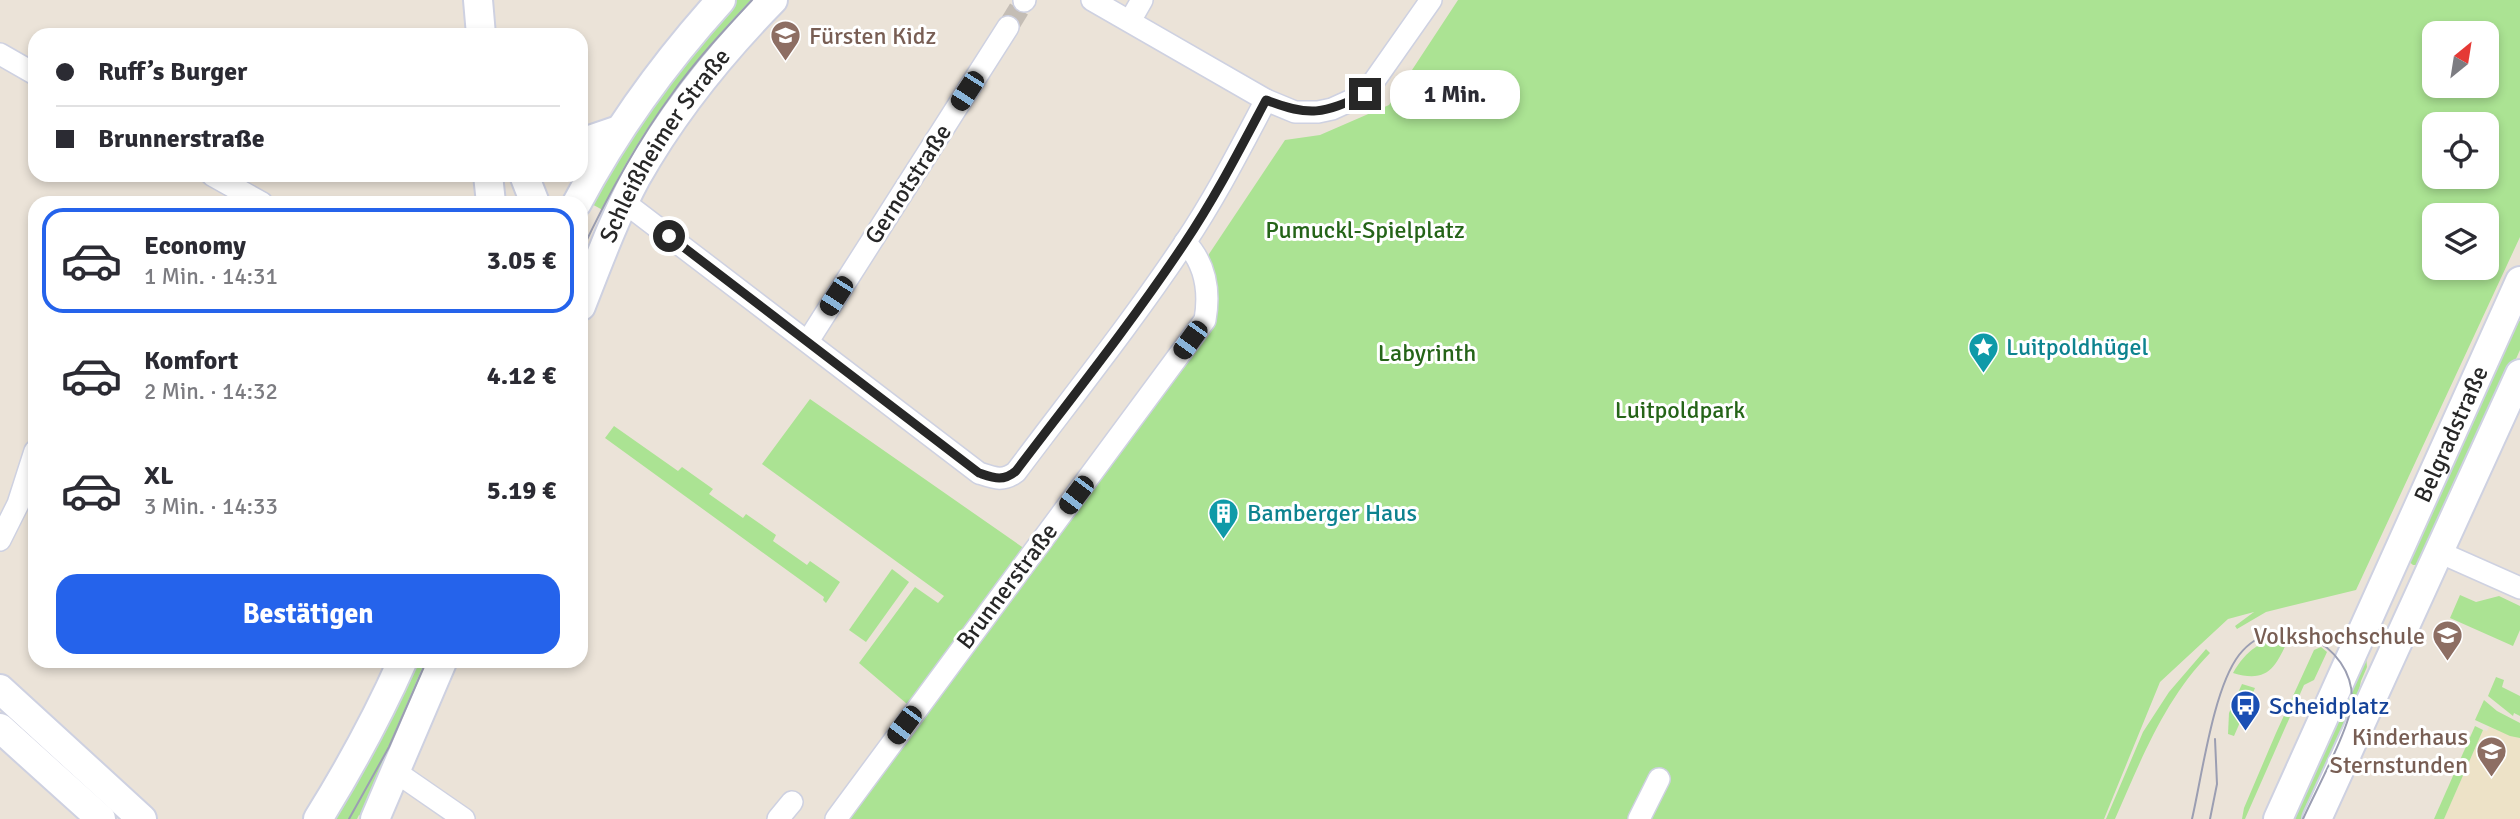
<!DOCTYPE html>
<html lang="de">
<head>
<meta charset="utf-8">
<style>
	body { margin:0; font-family:Signika,sans-serif; background:#f7f7f7; color:#2b2b33; height:100vh; display:flex; flex-direction:column; font-size:26px; white-space:nowrap }
	* { box-sizing:border-box; margin:0 }
	p { font-size:23px; color:#7c7c81 }
	.icon { flex:none; width:38px; height:38px; fill:none; stroke:currentColor; stroke-width:2; stroke-linecap:round; stroke-linejoin:round }
	.map { position:relative; flex:1; overflow:hidden }
	.drawer { position:absolute; left:28px; top:196px; width:560px; height:472px; display:flex; flex-direction:column; background:#fff; border-radius:21px; box-shadow:0 4px 10px #0003 }
	.drawer>* { flex:none }
	.top-card { position:absolute; left:28px; top:28px; width:560px; height:154px; border-radius:21px; box-shadow:0 4px 10px #0003; display:grid; align-content:center; height:154px; padding:0 28px; background:#fff }
	.needle { width:46px; rotate:30deg }
	.controls { position:absolute; left:2422px; top:21px; display:grid; gap:14px }
	.controls a { display:grid; place-items:center; width:77px; height:77px; border-radius:14px; background:#fff; box-shadow:0 4px 10px #0003; font-size:35px }
	.end { position:absolute; width:32px; height:32px; margin:-16px; border:9px solid #272727; background:#fff; box-shadow:0 0 0 4px #fff }
	.from { border-radius:50% }
	.bubble { position:absolute; height:49px; border-radius:21px; background:#fff; box-shadow:0 4px 10px #0003; font-size:23px; font-weight:700; line-height:49px; text-align:center }
	.car { position:absolute; width:21px; height:42px; margin:-21px -10px; border-radius:9px; box-shadow:0 0 5px 2px #0007; background:linear-gradient(#222 24%,#8ab4d8 0 40%,#222 0 76%,#8ab4d8 0 86%,#222 0) }
	.top-card b { display:flex; align-items:center; gap:24px; height:66px; font-size:26px }
	.top-card b+b { border-top:2px solid #e1e1e2 }
	.top-card i { width:18px; height:18px; background:#2b2b33 }
	ul { padding:12px 0 0; list-style:none }
	li { display:flex; align-items:center; gap:21px; height:105px; margin:0 14px 10px; padding:0 14px; border:4px solid transparent; border-radius:21px }
	li div { flex:1 }
	li b { display:block; font-size:26px }
	li em { font-style:normal; font-weight:700 }
	li.selected { border-color:#2563eb }
	li>.icon { width:63px; height:63px; stroke-width:1.5 }
	.primary-button { display:flex; gap:14px; margin-top:auto; padding:14px 28px }
	.primary-button a { flex:1; height:80px; border-radius:21px; background:#2563eb; color:#fff; font-size:28px; font-weight:700; line-height:80px; text-align:center }
	.map>svg:first-child { display:block }
	.education { fill:#ede2c7 }
	.green { fill:#abe393; fill-rule:evenodd }
	.lines { fill:none; stroke-linecap:round; stroke-linejoin:round }
	.street-tunnel { stroke:#c4bdb5; stroke-width:21; stroke-dasharray:21 10; stroke-linecap:butt }
	.street-casing { stroke:#ced1e1; stroke-width:24 }
	.secondary-casing { stroke:#ced1e1; stroke-width:32 }
	.street { stroke:#fff; stroke-width:21 }
	.secondary { stroke:#fff; stroke-width:28 }
	.tram { stroke:#9b9eb2; stroke-width:2 }
	.route { stroke:#272727; stroke-width:9 }
	.labels { text-anchor:middle; dominant-baseline:central; stroke-width:6; stroke-linejoin:round; paint-order:stroke }
	.education-label { font-size:24px; fill:#785e54; stroke:#fff; text-anchor:end }
	.street-label { font-size:24px; fill:#272727; stroke:#fff }
	.park-label { font-size:24px; fill:#256418; stroke:#fff }
	.culture-label { font-size:24px; fill:#0d838f; stroke:#fff; text-anchor:start }
	.transit-label { font-size:24px; fill:#164399; stroke:#fff; text-anchor:start }
</style>
</head>
<body>
<div class="map">
<svg width="2520" height="819" viewBox="0 0 2520 819">
	<rect width="100%" height="100%" fill="#ebe3d8"/>
	<polygon class="education" points="2489,727 2520,738 2520,819 2444,819 2483,730 2487,731"/>
	<g class="green">
		<polygon points="734,0 762,0 610,214 588,202 642,115"/>
		<path d="M1458,0H2520V237L2356,590L2266,612L2237,629L2235,626L2254,612L2228,619L2160,682L2104,819H839L1205,320L1204,273L1209,254L1285,140L1320,135L1389,105ZM2434,33H2487V86H2434ZM2434,124H2487V177H2434ZM2434,215H2487V268H2434Z"/>
		<polygon points="2514,318 2520,321 2520,350 2427,557 2418,565 2413,565 2407,560"/>
		<polygon points="810,399 1025,549 907,704 859,663 915,587 938,603 944,596 762,464"/>
		<polygon points="614,426 678,471 682,467 713,489 709,494 743,518 746,514 776,535 773,541 807,565 810,561 840,582 826,603 823,600 824,597 605,438"/>
		<polygon points="892,569 909,582 866,642 849,630"/>
		<polygon points="2460,595 2476,602 2499,596 2520,606 2520,630 2513,646 2450,618"/>
		<path d="M2290,636C2276,665 2270,684 2233,673C2246,650 2263,638 2290,636Z"/>
		<polygon points="2321,647 2327,652 2314,680 2304,685 2245,819 2242,819 2244,808 2276,733 2314,650"/>
		<path d="M2206,649L2210,653C2164,700 2141,760 2115,819H2106L2143,732L2169,692Z"/>
		<polygon points="2366,656 2367,667 2361,681 2352,722 2310,819 2289,819"/>
		<polygon points="413,662 434,662 366,819 359,815 357,819 336,819 372,750"/>
		<polygon points="2496,677 2504,680 2502,687 2520,696 2520,716 2514,713 2513,716 2488,696"/>
		<polygon points="2242,684 2255,688 2234,736 2228,734 2229,713"/>
		<polygon points="2484,700 2497,711 2520,723 2520,738 2510,736 2475,720"/>
		<polygon points="2475,726 2483,730 2444,819 2434,819"/>
	</g>
	<g class="lines">
		<polyline class="street-tunnel" points="1008,27 1024,1"/>
		<defs>
			<g id="street">
				<polyline points="1092,0 1266,100"/>
				<polyline points="1024,1 1025,0"/>
				<polyline points="1130,21 1142,0"/>
				<polyline points="0,54 35,74"/>
				<polyline points="212,175 262,203"/>
				<path d="M624,202L979,473C994,478 1003,482 1016,472C1073,396 1132,322 1184,244C1215,198 1240,149 1266,100L1295,112H1318L1332,109L1365,94L1431,0"/>
				<polyline points="808,341 1008,27"/>
				<polyline points="0,540 18,504 35,451"/>
				<polyline points="2439,552 2520,588"/>
				<polyline points="396,772 464,819"/>
				<polyline points="778,819 792,802"/>
				<path d="M836,819L1205,320C1210,291 1206,264 1185,242"/>
				<polyline points="1639,819 1659,779"/>
			</g>
			<g id="secondary">
				<polyline points="478,0 481,35"/>
				<polyline points="581,143 619,130"/>
				<polyline points="488,175 491,203"/>
				<polyline points="524,175 535,203"/>
				<path d="M577,203C616,129 665,62 721,0"/>
				<path id="s1" d="M581,306C598,263 614,219 636,178C673,112 720,54 773,0"/>
				<polyline points="0,689 142,819"/>
				<polyline points="0,728 101,819"/>
				<path d="M318,819C349,769 378,716 402,662"/>
				<polyline points="375,819 442,662"/>
				<path id="s2" d="M2278,819L2520,281"/>
				<polyline points="2317,819 2520,374"/>
			</g>
		</defs>
		<use href="#street" class="street-casing"/>
		<use href="#secondary" class="secondary-casing"/>
		<use href="#street" class="street"/>
		<use href="#secondary" class="secondary"/>
		<g class="tram">
			<path d="M581,252C607,197 636,143 672,94C696,60 724,30 752,0"/>
			<polyline points="349,819 389,747 426,662"/>
			<path d="M2192,819C2202,776 2213,689 2239,655C2277,606 2354,643 2352,701C2351,726 2315,792 2303,819"/>
			<polyline points="2210,819 2217,784 2215,739"/>
		</g>
	</g>
	<g class="lines">
		<path class="route" d="M669,236L979,473C994,478 1003,482 1016,471C1073,396 1132,322 1184,244C1215,198 1240,149 1266,100C1310,117 1323,114 1365,94"/>
	</g>
	<defs>
		<symbol id="school-pin" viewBox="-11 -11 22 30"><path d="M0 17L-7.5 6A9.5 9.5 0 1 1 7.5 6Z" fill="#8d6e63" stroke="#fff"/><path d="M0-5L7-2L0 1L-7-2ZM-4 1L0 2.5L4 1V4Q0 6-4 4Z" fill="#fff"/></symbol>
		<symbol id="sight-pin" viewBox="-11 -11 22 30"><path d="M0 17L-7.5 6A9.5 9.5 0 1 1 7.5 6Z" fill="#0f9aa8" stroke="#fff"/><path d="M0-6L1.8-2.2L6-1.7L2.9 1.2L3.7 5.4L0 3.3L-3.7 5.4L-2.9 1.2L-6-1.7L-1.8-2.2Z" fill="#fff"/></symbol>
		<symbol id="building-pin" viewBox="-11 -11 22 30"><path d="M0 17L-7.5 6A9.5 9.5 0 1 1 7.5 6Z" fill="#0f9aa8" stroke="#fff"/><path d="M-4-6H4V6H1V3H-1V6H-4ZM-2.5-4.3h1.7v1.8h-1.7ZM.8-4.3h1.7v1.8H.8ZM-2.5-1h1.7V.8h-1.7ZM.8-1h1.7V.8H.8Z" fill="#fff"/></symbol>
		<symbol id="university-pin" viewBox="-11 -11 22 30"><path d="M0 17L-7.5 6A9.5 9.5 0 1 1 7.5 6Z" fill="#8d6e63" stroke="#fff"/><path d="M0-5L7-2L0 1L-7-2ZM-4 1L0 2.5L4 1V4Q0 6-4 4Z" fill="#fff"/></symbol>
		<symbol id="bus-pin" viewBox="-11 -11 22 30"><path d="M0 17L-7.5 6A9.5 9.5 0 1 1 7.5 6Z" fill="#1a4fb4" stroke="#fff"/><path d="M-5-6H5V4H4V6H2V4H-2V6H-4V4H-5ZM-3.5-4V0h7V-4ZM-3.5 1.2v1.5H-2V1.2ZM2 1.2v1.5H3.5V1.2Z" fill="#fff"/></symbol>
	</defs>
	<g fill-rule="evenodd">
		<use href="#school-pin" x="768" y="18" width="35" height="47"/>
		<use href="#sight-pin" x="1966" y="330" width="35" height="47"/>
		<use href="#building-pin" x="1206" y="496" width="35" height="47"/>
		<use href="#university-pin" x="2430" y="618" width="35" height="47"/>
		<use href="#bus-pin" x="2228" y="688" width="35" height="47"/>
		<use href="#school-pin" x="2474" y="734" width="35" height="47"/>
	</g>
	<g class="labels">
		<g class="education-label">
			<text x="809" y="36" text-anchor="start">Fürsten Kidz</text>
			<text x="2425" y="636">Volkshochschule</text>
			<text x="2468" y="737">Kinderhaus<tspan x="2468" dy="28">Sternstunden</tspan></text>
		</g>
		<g class="street-label">
			<text stroke="none"><textPath href="#s1" startOffset="182">Schleißheimer Straße</textPath></text>
			<text transform="translate(908 184) rotate(-57)">Gernotstraße</text>
			<text stroke="none"><textPath href="#s2" startOffset="422">Belgradstraße</textPath></text>
			<text transform="translate(1007 586) rotate(-53)">Brunnerstraße</text>
		</g>
		<g class="park-label">
			<text x="1365" y="230">Pumuckl-Spielplatz</text>
			<text x="1427" y="353">Labyrinth</text>
			<text x="1680" y="410">Luitpoldpark</text>
		</g>
		<g class="culture-label">
			<text x="2006" y="347">Luitpoldhügel</text>
			<text x="1247" y="513">Bamberger Haus</text>
		</g>
		<g class="transit-label">
			<text x="2269" y="706">Scheidplatz</text>
		</g>
	</g>
</svg>
<div class="controls">
<a><svg class="needle" viewBox="-14 -14 28 28"><path d="M0-13l5 13h-10z" fill="#e53935"/><path d="M0 13l5-13h-10z" fill="#7c7c81"/></svg></a>
<a><svg class="icon" aria-label="locate" viewBox="0 0 24 24"><circle cx="12" cy="12" r="6"/><path d="M12 2v4M12 18v4M2 12h4M18 12h4"/></svg></a>
<a><svg class="icon" aria-label="layers" viewBox="0 0 24 24"><path d="M12 4l9 5-9 5-9-5zM3 14l9 5 9-5"/></svg></a>
</div>
<i class="end from" style="left:669px;top:236px"></i>
<i class="end" style="left:1365px;top:94px"></i>
<div class="bubble" style="left:1390px;top:70px;width:130px">1 Min.</div>
<i class="car" style="left:967px;top:91px;rotate:213deg"></i>
<i class="car" style="left:836px;top:296px;rotate:213deg"></i>
<i class="car" style="left:1190px;top:340px;rotate:216deg"></i>
<i class="car" style="left:1076px;top:495px;rotate:217deg"></i>
<i class="car" style="left:904px;top:725px;rotate:217deg"></i>
<div class="top-card">
<b><i class="from"></i>Ruff’s Burger</b>
<b><i></i>Brunnerstraße</b>
</div>
<section class="drawer">
<ul>
<li class="selected"><svg class="icon" aria-label="car" viewBox="0 0 24 24"><path d="M5 17H2v-5l4-1 3-4h7l3 4 3 1v5h-3M9 17h6M6 11h13"/><circle cx="7" cy="17" r="2"/><circle cx="17" cy="17" r="2"/></svg><div><b>Economy</b><p>1 Min. · 14:31</p></div><em>3.05 €</em></li>
<li><svg class="icon" aria-label="car" viewBox="0 0 24 24"><path d="M5 17H2v-5l4-1 3-4h7l3 4 3 1v5h-3M9 17h6M6 11h13"/><circle cx="7" cy="17" r="2"/><circle cx="17" cy="17" r="2"/></svg><div><b>Komfort</b><p>2 Min. · 14:32</p></div><em>4.12 €</em></li>
<li><svg class="icon" aria-label="car" viewBox="0 0 24 24"><path d="M5 17H2v-5l4-1 3-4h7l3 4 3 1v5h-3M9 17h6M6 11h13"/><circle cx="7" cy="17" r="2"/><circle cx="17" cy="17" r="2"/></svg><div><b>XL</b><p>3 Min. · 14:33</p></div><em>5.19 €</em></li>
</ul>
<div class="primary-button"><a>Bestätigen</a></div>
</section>
</div>
</body>
</html>
